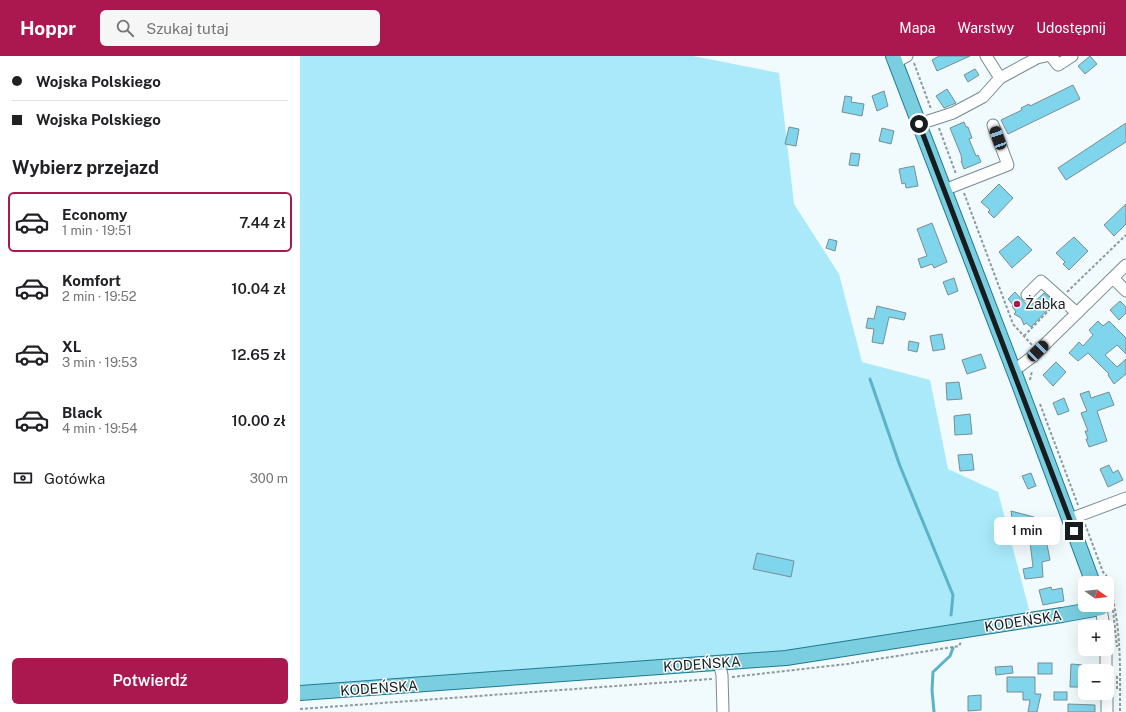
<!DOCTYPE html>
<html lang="pl">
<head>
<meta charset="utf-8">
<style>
	body { margin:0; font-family:"Public Sans",sans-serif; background:#f6f6f6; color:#202124; height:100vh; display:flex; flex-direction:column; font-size:15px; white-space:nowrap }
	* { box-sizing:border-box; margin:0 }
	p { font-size:13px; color:#757577 }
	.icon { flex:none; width:22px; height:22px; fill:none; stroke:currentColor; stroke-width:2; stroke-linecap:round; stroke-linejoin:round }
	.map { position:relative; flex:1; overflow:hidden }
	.sheet { display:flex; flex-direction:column; background:#fff; width:300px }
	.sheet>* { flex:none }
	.hud { display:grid; align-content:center; height:88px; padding:0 12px; background:#fff }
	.needle { width:26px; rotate:104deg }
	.buttons { position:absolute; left:778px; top:520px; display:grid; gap:8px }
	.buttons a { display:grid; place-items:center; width:36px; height:36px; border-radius:6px; background:#fff; box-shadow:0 4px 16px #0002; font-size:20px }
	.end { position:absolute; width:18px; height:18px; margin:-9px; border:5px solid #151d20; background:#fff; box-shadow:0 0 0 2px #fff }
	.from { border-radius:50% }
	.bubble { position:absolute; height:28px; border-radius:6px; background:#fff; box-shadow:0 4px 16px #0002; font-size:13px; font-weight:600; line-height:28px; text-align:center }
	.car { position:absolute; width:12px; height:24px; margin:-12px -6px; border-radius:5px; box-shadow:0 0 3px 1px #0007; background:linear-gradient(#222 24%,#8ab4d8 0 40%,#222 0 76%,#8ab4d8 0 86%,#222 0) }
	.hud b { display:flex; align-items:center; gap:14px; height:38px; font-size:15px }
	.hud b+b { border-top:1px solid #e0e0e0 }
	.hud i { width:10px; height:10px; background:#202124 }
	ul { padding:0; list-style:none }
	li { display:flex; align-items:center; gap:12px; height:60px; margin:0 8px 6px; padding:0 4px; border:2px solid transparent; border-radius:6px }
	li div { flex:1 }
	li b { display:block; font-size:15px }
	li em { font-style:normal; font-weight:600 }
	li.active { border-color:#aa184f }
	li>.icon { width:36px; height:36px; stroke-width:1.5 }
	h2 { padding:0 12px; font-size:18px; line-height:48px }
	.pay { display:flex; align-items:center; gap:10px; height:44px; padding:0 12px; font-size:15px }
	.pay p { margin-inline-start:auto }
	.action { display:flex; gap:8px; margin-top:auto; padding:8px 12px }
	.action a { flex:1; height:46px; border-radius:6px; background:#aa184f; color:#fff; font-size:16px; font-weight:600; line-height:46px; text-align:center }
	header { display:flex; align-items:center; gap:24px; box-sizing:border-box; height:56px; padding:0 20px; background:#aa184f; color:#fff }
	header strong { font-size:19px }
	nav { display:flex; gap:22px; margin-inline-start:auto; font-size:14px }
	.search { width:280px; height:36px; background:#f6f6f6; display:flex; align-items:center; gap:10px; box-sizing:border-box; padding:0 14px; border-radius:6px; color:#757577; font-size:15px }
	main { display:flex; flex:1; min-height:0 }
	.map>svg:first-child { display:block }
	.green { fill:#a9e9fa }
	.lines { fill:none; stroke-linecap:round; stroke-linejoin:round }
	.stream { stroke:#5cb3c8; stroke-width:3 }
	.building { fill:#7fd5eb; stroke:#788e94 }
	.minor-casing { stroke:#758b91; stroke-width:13 }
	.major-casing { stroke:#1d7b8f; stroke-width:16 }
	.path { stroke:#90999c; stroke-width:2; stroke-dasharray:3 2; stroke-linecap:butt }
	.minor { stroke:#fff; stroke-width:11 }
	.major { stroke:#7acee0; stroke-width:14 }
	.route { stroke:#151d20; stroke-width:5 }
	.poi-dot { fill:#aa184f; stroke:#fff; stroke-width:1.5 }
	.labels { text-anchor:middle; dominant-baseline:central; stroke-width:3; stroke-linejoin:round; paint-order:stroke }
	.poi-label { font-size:14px; fill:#151d20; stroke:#fff; text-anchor:start }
	.street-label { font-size:14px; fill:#151d20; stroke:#fff }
</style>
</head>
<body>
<header>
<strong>Hoppr</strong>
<div class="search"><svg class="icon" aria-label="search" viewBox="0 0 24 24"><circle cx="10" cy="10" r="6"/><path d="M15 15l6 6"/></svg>Szukaj tutaj</div>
<nav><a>Mapa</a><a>Warstwy</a><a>Udostępnij</a></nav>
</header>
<main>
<section class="sheet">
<div class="hud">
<b><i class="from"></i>Wojska Polskiego</b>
<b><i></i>Wojska Polskiego</b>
</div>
<h2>Wybierz przejazd</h2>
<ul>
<li class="active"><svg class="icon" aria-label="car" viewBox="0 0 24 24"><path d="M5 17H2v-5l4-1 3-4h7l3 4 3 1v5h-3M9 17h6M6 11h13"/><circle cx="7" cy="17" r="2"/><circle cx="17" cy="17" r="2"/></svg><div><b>Economy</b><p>1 min · 19:51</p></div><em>7.44 zł</em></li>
<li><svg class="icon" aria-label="car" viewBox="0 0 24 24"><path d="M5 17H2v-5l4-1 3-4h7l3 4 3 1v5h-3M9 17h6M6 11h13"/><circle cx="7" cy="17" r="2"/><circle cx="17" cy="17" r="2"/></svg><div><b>Komfort</b><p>2 min · 19:52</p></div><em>10.04 zł</em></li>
<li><svg class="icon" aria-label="car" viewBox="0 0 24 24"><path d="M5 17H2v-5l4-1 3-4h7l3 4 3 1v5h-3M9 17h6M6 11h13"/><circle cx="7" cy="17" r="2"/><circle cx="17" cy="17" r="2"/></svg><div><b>XL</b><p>3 min · 19:53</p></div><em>12.65 zł</em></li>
<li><svg class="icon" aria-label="car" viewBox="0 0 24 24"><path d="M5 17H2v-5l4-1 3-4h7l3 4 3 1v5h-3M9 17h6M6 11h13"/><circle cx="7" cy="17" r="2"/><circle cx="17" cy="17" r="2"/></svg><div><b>Black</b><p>4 min · 19:54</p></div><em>10.00 zł</em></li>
</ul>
<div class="pay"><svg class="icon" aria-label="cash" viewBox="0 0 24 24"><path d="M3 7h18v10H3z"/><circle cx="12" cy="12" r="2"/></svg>Gotówka<p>300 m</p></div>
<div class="action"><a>Potwierdź</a></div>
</section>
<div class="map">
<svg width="826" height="656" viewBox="0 0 826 656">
	<rect width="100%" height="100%" fill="#f1fafd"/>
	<polygon class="green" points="0,0 393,0 479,17 494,148 539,218 562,306 630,324 648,413 698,436 730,557 494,594 0,630"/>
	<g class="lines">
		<g class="stream">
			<polyline points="570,323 600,410 653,539 651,559"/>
			<polyline points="634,656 632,634 633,616 650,600 653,592"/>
		</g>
	</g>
	<g class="building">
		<polygon points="639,0 670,0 637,15 632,4"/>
		<polygon points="790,0 797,8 785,18 778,10"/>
		<polygon points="675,13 679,19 668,26 664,19"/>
		<polygon points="773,29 780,43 708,78 701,64 722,54 721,52 729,48 730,50"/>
		<polygon points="647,33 656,47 644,52 636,40"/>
		<polygon points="584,35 588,50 577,55 572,40"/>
		<polygon points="545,40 552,41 551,46 564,48 562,60 542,56"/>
		<polygon points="664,66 666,71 668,71 672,82 669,83 676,100 678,99 681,106 664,113 661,105 662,105 661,99 650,72"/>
		<polygon points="826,67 826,86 766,124 758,112"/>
		<polygon points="489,71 499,73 496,90 485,88"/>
		<polygon points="582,72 594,75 591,88 579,85"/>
		<polygon points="551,97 560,98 558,110 549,109"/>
		<polygon points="614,110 618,130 606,132 605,127 602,128 599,113"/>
		<polygon points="699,128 713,142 694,162 688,156 690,154 681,146"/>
		<polygon points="826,148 826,168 814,180 804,169"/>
		<polygon points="632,167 647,206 634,212 632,208 621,212 618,203 627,200 617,173"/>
		<polygon points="718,180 732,194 712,212 699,196"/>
		<polygon points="774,181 788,195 769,214 763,208 765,206 756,197"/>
		<polygon points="529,183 537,185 535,195 526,192"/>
		<polygon points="654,222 658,235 648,239 643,226"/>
		<polygon points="715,236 729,251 744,237 755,246 731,271 726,267 724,269 721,262 714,258 716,256 712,250 713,249 708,243"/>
		<polygon points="820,245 826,251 826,257 819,264 810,254"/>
		<polygon points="577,250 606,257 604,264 589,261 583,288 572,286 574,273 566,272 568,262 574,263"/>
		<polygon points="798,265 803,270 809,265 826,282 826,298 817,289 805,299 817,311 826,303 826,318 814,328 808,319 809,318 788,297 778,305 769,297 779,286 783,290 793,279 789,274"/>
		<polygon points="642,278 645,293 633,295 630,280"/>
		<polygon points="609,285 619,287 617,296 608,294"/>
		<polygon points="681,298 686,312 667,318 662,304"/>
		<polygon points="756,306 766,316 753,330 743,319"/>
		<polygon points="659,326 662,343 647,344 646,327"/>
		<polygon points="789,335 791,342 809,336 814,349 797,355 807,385 789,391 786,383 788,383 785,375 788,375 781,357 787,355 780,338"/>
		<polygon points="764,342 769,355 758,359 753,347"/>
		<polygon points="670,358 672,378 655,379 654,360"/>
		<polygon points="672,398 674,414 660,415 658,399"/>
		<polygon points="809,409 813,417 818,414 823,424 808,431 800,413"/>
		<polygon points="731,417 736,430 728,433 722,420"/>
		<polygon points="711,455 734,461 732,472 748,469 750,482 746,483 750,504 742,506 743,521 725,523 723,513 733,511 730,486 716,488"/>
		<polygon points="457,497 494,505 491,521 453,513"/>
		<polygon points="751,531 752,534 762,532 764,545 743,549 739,534"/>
		<rect x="738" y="607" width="14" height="11"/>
		<polygon points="771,608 784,609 783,631 770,631"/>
		<polygon points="712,610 713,617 696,619 695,611"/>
		<polygon points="707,621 735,621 735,638 741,638 737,656 728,656 730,644 723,644 723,636 707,636"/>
		<rect x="754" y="636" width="13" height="8"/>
		<polygon points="681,639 681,654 668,655 668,640"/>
		<polygon points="768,648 795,649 795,656 768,656"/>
	</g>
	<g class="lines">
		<defs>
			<g id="minor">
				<polyline points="686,0 700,22 737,2 746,0"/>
				<polyline points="751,0 758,9 772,0"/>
				<polyline points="596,6 607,0"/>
				<polyline points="619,68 653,57 683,41 700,22"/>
				<polyline points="644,134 708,109 693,69"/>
				<polyline points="813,222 826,235"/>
				<polyline points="727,239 741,225 777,257"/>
				<polyline points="713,314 720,310 732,301 826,209"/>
				<polyline points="770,463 826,442"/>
				<polyline points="801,552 804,571"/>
				<polyline points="806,593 806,615"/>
				<polyline points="419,607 422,619 423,656"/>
				<polyline points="807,637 807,656"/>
			</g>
			<g id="major">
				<polyline points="593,0 720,331 793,527"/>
				<polyline points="0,637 486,602 762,559 801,552 800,549"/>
			</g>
		</defs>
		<use href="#minor" class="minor-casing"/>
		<use href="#major" class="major-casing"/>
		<g class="path">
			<polyline points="614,7 631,53"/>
			<polyline points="639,72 656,118"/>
			<polyline points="664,137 713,268 732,289"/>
			<polyline points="767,236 826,179"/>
			<polyline points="724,280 754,249"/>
			<polyline points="730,324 732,315"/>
			<polyline points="740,348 778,449"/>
			<path d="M785,468L803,516L806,519C822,565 820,609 820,656"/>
			<polyline points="807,531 811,544"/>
			<polyline points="782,532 785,543"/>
			<polyline points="813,554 817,591"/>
			<polyline points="432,621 547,608 659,590 661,586"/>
			<polyline points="817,633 817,618"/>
			<polyline points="0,653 412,623"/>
		</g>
		<use href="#minor" class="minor"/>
		<use href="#major" class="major"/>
	</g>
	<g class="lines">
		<polyline class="route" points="619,68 774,475"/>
	</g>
	<circle class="poi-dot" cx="717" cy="248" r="4"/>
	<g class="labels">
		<g class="poi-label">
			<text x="725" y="248">Żabka</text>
		</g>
		<g class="street-label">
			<text transform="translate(723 565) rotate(-9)">KODEŃSKA</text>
			<text transform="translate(402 608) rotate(-4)">KODEŃSKA</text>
			<text transform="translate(79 632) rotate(-4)">KODEŃSKA</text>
		</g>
	</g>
</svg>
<div class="buttons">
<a><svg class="needle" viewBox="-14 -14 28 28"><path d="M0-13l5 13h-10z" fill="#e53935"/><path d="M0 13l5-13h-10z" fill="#757577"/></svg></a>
<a>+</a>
<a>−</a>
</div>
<i class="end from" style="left:619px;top:68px"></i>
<i class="end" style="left:774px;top:475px"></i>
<div class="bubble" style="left:694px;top:461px;width:66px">1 min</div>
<i class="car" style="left:698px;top:82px;rotate:340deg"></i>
<i class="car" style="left:738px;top:295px;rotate:46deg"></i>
</div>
</main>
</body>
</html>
